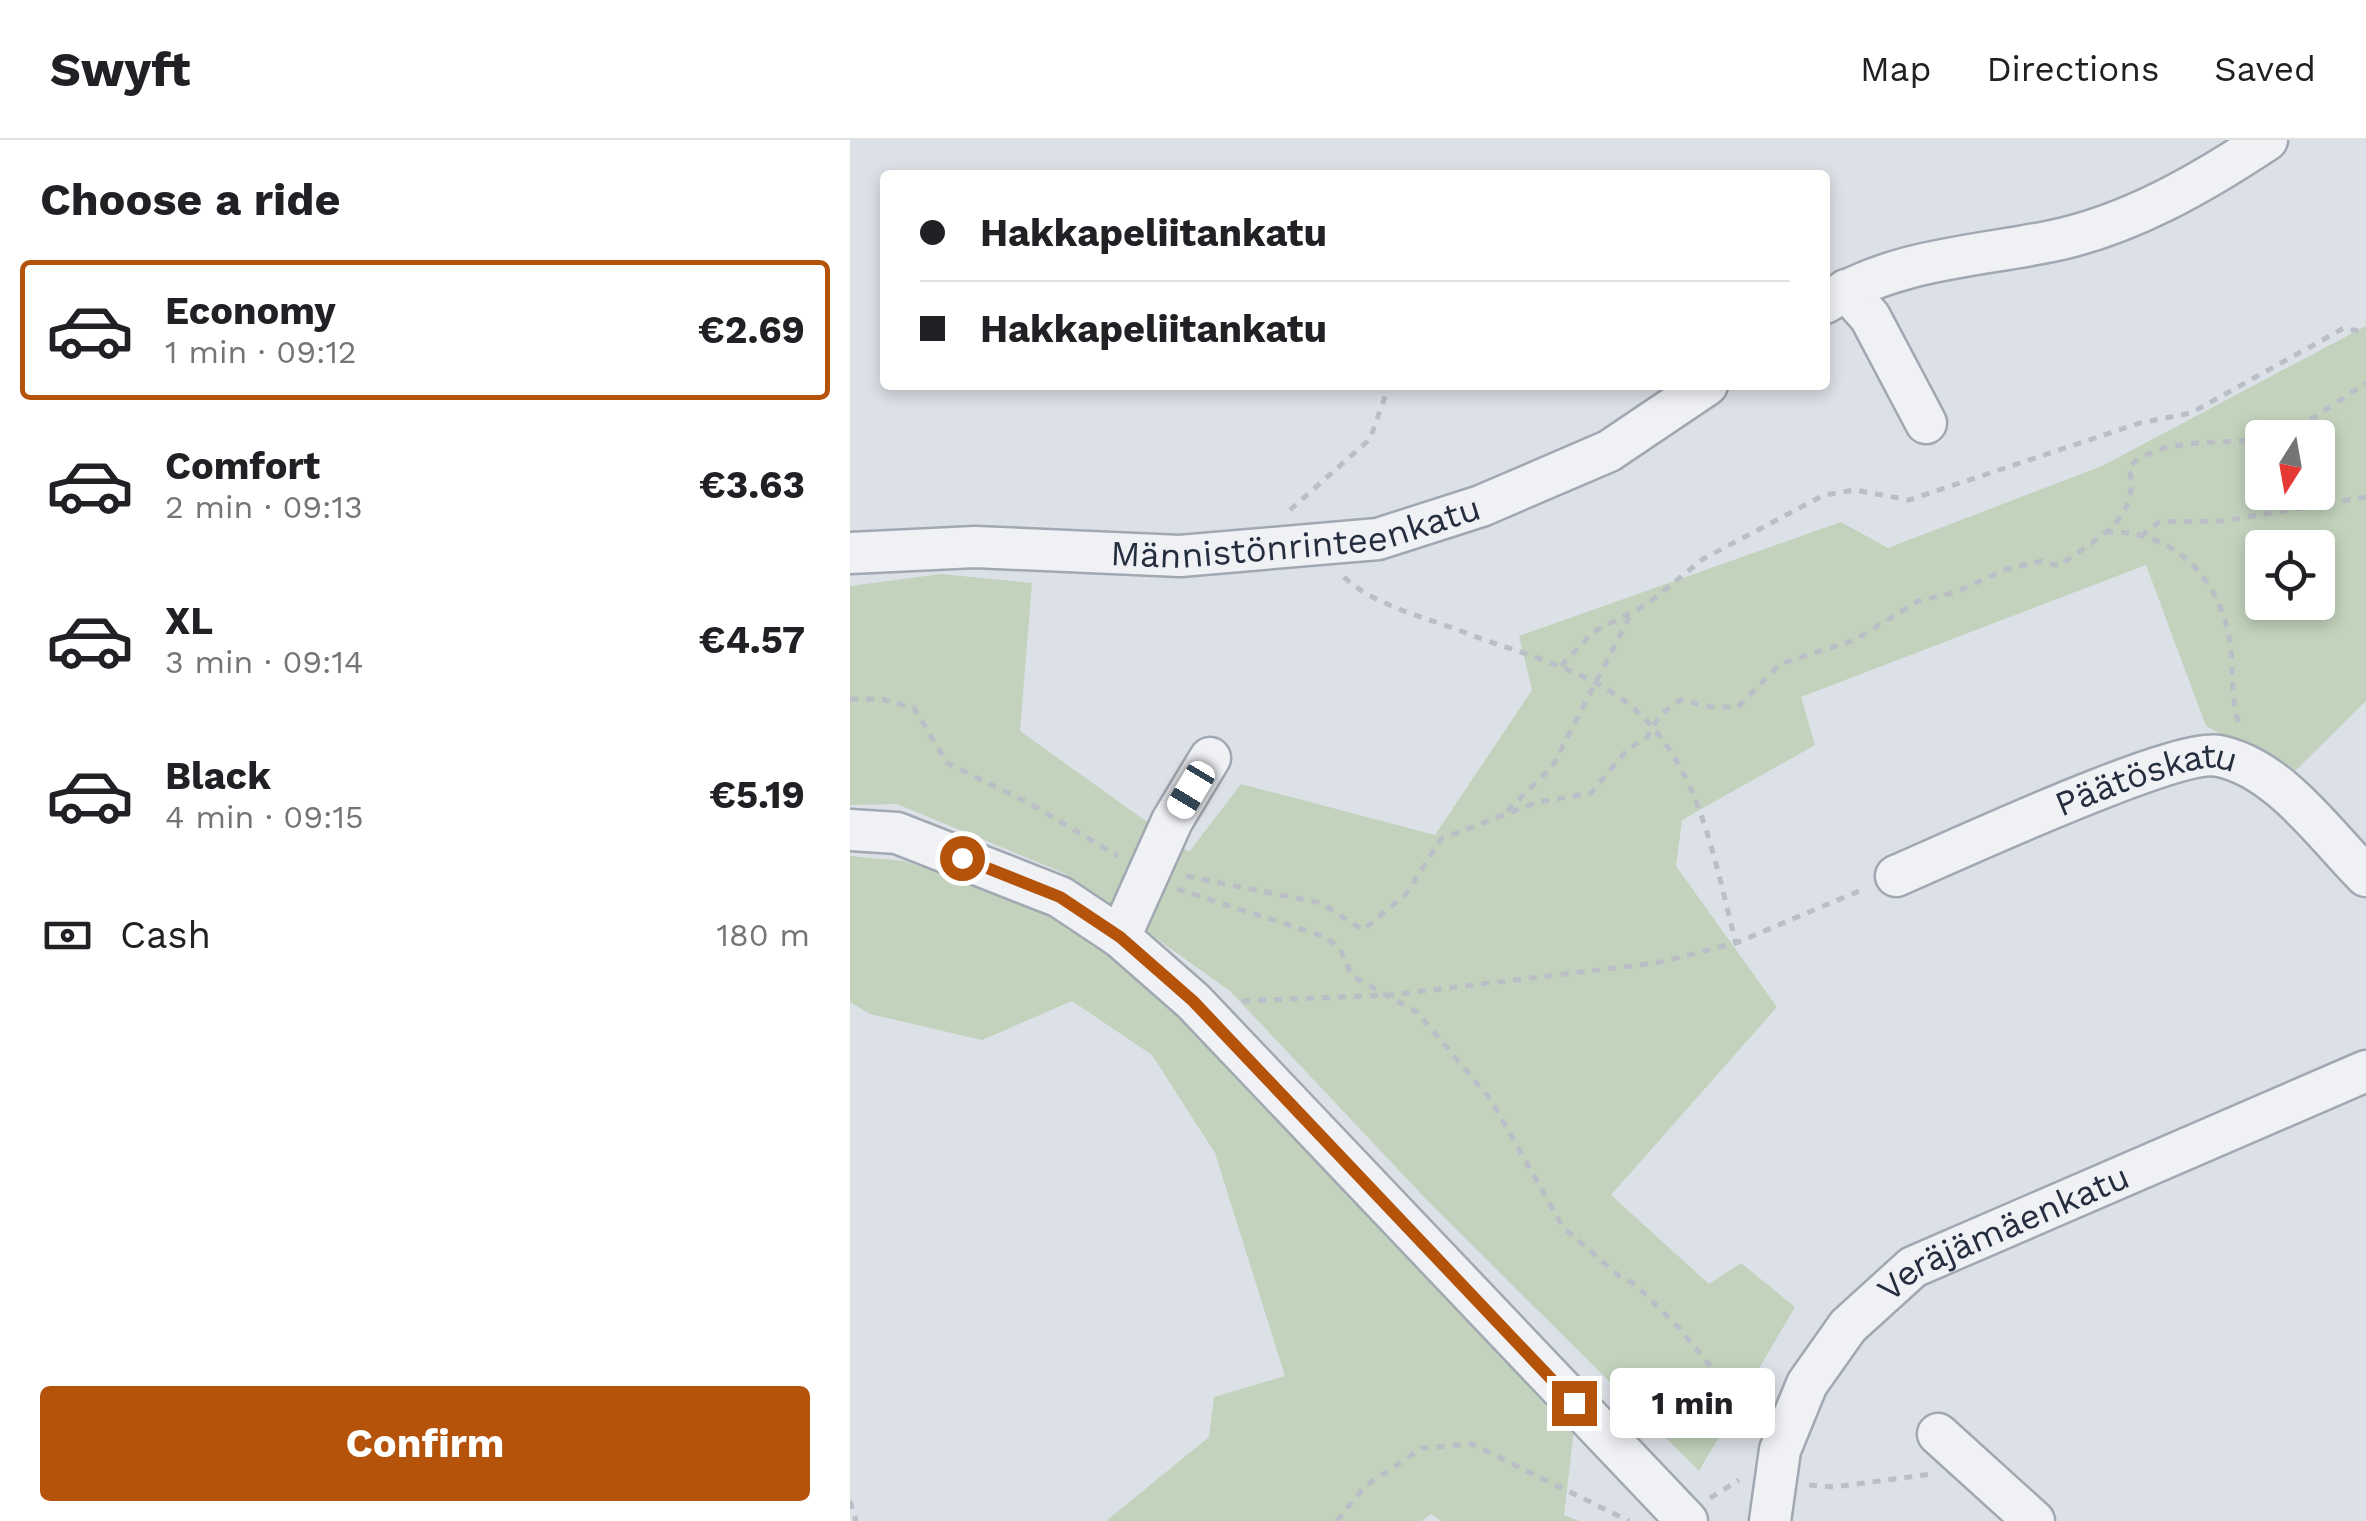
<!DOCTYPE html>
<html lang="en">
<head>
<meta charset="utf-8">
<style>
	body { margin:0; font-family:"Work Sans",sans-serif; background:#f2f2f2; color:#202124; height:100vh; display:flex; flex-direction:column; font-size:38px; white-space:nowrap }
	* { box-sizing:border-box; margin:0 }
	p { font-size:32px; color:#757577 }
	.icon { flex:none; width:55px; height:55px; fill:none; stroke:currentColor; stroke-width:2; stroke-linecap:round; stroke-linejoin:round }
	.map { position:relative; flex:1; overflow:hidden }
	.drawer { display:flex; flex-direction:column; background:#fff; width:850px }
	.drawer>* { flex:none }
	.guide { position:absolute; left:30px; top:30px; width:950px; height:220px; border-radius:10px; box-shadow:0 5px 15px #0003; display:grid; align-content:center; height:220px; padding:0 40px; background:#fff }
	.needle { width:65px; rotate:191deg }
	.tools { position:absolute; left:1395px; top:280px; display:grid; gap:20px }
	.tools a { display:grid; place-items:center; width:90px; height:90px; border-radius:10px; background:#fff; box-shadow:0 5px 15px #0003; font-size:50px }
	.end { position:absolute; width:45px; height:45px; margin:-22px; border:12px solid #b45309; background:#fff; box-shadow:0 0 0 5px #fff }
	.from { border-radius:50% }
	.bubble { position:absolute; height:70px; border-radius:10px; background:#fff; box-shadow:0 5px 15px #0003; font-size:32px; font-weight:700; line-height:70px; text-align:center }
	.car { position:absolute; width:30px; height:60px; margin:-30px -15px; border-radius:12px; box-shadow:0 0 8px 2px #0007; background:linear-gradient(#fff 24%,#345 0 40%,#fff 0 76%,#345 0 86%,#fff 0) }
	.guide b { display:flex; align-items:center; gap:35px; height:95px; font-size:38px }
	.guide b+b { border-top:2px solid #e0e0e0 }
	.guide i { width:25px; height:25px; background:#202124 }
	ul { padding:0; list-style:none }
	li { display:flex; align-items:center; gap:30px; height:140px; margin:0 20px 15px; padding:0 20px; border:5px solid transparent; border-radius:10px }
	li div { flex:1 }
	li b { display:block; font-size:38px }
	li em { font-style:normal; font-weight:700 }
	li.active { border-color:#b45309 }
	li>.icon { width:90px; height:90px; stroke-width:1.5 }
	h2 { padding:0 40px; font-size:45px; line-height:120px }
	.pay { display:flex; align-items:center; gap:25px; height:110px; padding:0 40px; font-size:38px }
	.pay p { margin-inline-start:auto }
	.cta { display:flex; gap:20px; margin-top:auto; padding:20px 40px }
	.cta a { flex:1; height:115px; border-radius:10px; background:#b45309; color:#fff; font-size:40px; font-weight:700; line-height:115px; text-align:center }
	header { display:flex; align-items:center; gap:60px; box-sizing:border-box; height:140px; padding:0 50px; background:#fff; border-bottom:2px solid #e0e0e0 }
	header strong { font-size:48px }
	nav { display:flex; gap:55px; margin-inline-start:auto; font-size:35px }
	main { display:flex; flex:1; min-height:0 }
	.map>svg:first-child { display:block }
	.green { fill:#c2d2bc; fill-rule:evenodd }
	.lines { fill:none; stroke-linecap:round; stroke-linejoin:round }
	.minor-casing { stroke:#a1a8b1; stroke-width:45 }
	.path { stroke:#babec6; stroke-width:5; stroke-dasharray:8 8; stroke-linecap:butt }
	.minor { stroke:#eff1f5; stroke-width:40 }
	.route { stroke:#b45309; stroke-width:12 }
	.labels { text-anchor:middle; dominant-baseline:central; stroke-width:10; stroke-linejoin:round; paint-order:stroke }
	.street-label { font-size:35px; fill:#252e3f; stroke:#ebeff5 }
</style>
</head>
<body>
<header>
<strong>Swyft</strong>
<nav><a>Map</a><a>Directions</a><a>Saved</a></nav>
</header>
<main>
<section class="drawer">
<h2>Choose a ride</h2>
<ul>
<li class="active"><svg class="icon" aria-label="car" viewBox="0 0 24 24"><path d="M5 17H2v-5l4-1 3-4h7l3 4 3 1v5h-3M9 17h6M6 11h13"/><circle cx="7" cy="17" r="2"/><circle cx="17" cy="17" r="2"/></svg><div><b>Economy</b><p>1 min · 09:12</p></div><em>€2.69</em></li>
<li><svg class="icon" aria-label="car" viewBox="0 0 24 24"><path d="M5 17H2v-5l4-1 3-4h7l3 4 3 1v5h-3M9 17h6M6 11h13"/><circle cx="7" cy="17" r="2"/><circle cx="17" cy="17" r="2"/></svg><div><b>Comfort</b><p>2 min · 09:13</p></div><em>€3.63</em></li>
<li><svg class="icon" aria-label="car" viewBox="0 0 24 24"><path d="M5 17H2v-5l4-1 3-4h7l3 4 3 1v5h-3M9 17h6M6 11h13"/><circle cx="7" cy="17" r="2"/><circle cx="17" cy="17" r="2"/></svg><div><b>XL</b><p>3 min · 09:14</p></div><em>€4.57</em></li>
<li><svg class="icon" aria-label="car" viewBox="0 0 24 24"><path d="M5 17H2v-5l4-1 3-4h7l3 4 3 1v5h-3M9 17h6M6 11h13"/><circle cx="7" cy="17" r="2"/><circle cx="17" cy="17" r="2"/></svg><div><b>Black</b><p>4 min · 09:15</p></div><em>€5.19</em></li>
</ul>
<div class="pay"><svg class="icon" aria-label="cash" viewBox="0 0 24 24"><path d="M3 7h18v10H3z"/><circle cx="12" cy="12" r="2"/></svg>Cash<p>180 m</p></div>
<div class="cta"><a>Confirm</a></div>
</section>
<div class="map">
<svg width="1516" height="1381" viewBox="0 0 1516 1381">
	<rect width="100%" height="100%" fill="#dce1e7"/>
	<g class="green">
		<path d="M1516,186V561L1443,633L1356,586L1296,425L951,557L965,605L832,680L826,726L927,867L761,1055L859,1144L891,1123L945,1167L849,1331L575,1058L380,851L214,733L47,664L0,665V446L91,434L182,443L170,591L339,712L391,644L585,695L682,550L669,496L991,382L1038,408L1252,326ZM1412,298H1468V352H1412ZM1412,408H1468V462H1412Z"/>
		<polygon points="0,716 53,721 195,766 313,856 724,1289 714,1375 729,1381 591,1381 581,1374 572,1381 256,1381 359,1297 364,1257 435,1236 365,1013 302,915 222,861 132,900 20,874 0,862"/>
	</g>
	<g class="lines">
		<defs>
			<g id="minor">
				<polyline points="996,150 1020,177 1076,283"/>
				<path d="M975,163C1044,119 1124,117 1202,101C1280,85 1352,43 1417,0"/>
				<path id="s1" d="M0,413L125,407L330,416L528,399L631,366L759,311L857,245"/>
				<polyline points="0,690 47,693 210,757 270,797 343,861 837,1381"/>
				<path id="s2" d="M1046,736C1100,713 1326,607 1369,616C1429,628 1475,695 1516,736"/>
				<polyline points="270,797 322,681 360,618"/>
				<polyline points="1088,1294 1184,1381"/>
				<path id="s3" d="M920,1381L930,1310L957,1244L998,1186L1063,1127L1516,931"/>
			</g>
		</defs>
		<use href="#minor" class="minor-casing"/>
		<g class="path">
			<polyline points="1416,298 1465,277 1516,243"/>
			<polyline points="440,370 520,299 539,245"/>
			<path d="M1255,392C1318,389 1364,431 1378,491C1385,522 1379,553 1389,584"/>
			<polyline points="1291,396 1309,382 1374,381 1516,357"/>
			<path d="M494,437C523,465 574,477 611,491C654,508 699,519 740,540C845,591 859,701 886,803"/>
			<polyline points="711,526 743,492 796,465 853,419 974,355 1005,350 1059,360 1290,283 1341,273 1494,188 1516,193"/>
			<polyline points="0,559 31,559 64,568 97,623 179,663 268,716"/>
			<polyline points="657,671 702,627 780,476"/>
			<path d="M336,736L471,763L513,790L556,754L591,699L688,662L741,653L777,610L797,597L811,574L830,560L862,567H888L930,524L1005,500L1068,461L1103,453L1157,429L1192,421L1209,426C1247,397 1291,381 1279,327C1310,296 1372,305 1412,299"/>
			<polyline points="327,749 476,797 490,809 502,836 567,872 641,960 713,1087 769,1136 786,1145 829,1188 906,1281"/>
			<polyline points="392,861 540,855 806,823 886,803 1016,748"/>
			<polyline points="959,1345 984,1347 1082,1334"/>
			<polyline points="860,1358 889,1340"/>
			<polyline points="0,1361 6,1381"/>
			<polyline points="487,1381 514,1347 572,1308 622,1304 779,1381"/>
		</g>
		<use href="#minor" class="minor"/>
	</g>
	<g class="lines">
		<polyline class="route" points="112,718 210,757 270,797 343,861 724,1263"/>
	</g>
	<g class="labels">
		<g class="street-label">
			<text stroke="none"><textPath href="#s1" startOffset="448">Männistönrinteenkatu</textPath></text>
			<text stroke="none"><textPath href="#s2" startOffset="270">Päätöskatu</textPath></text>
			<text stroke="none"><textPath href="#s3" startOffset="398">Veräjämäenkatu</textPath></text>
		</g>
	</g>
</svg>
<div class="tools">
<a><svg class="needle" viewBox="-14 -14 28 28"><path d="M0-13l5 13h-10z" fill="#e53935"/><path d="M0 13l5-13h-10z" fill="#757577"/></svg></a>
<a><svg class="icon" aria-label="locate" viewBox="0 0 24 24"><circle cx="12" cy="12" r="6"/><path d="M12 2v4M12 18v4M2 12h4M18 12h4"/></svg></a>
</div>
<i class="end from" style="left:112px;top:718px"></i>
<i class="end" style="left:724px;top:1263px"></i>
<div class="bubble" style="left:760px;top:1228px;width:165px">1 min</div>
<i class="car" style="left:341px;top:650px;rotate:211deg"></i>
<div class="guide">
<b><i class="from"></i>Hakkapeliitankatu</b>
<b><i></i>Hakkapeliitankatu</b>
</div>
</div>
</main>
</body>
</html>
